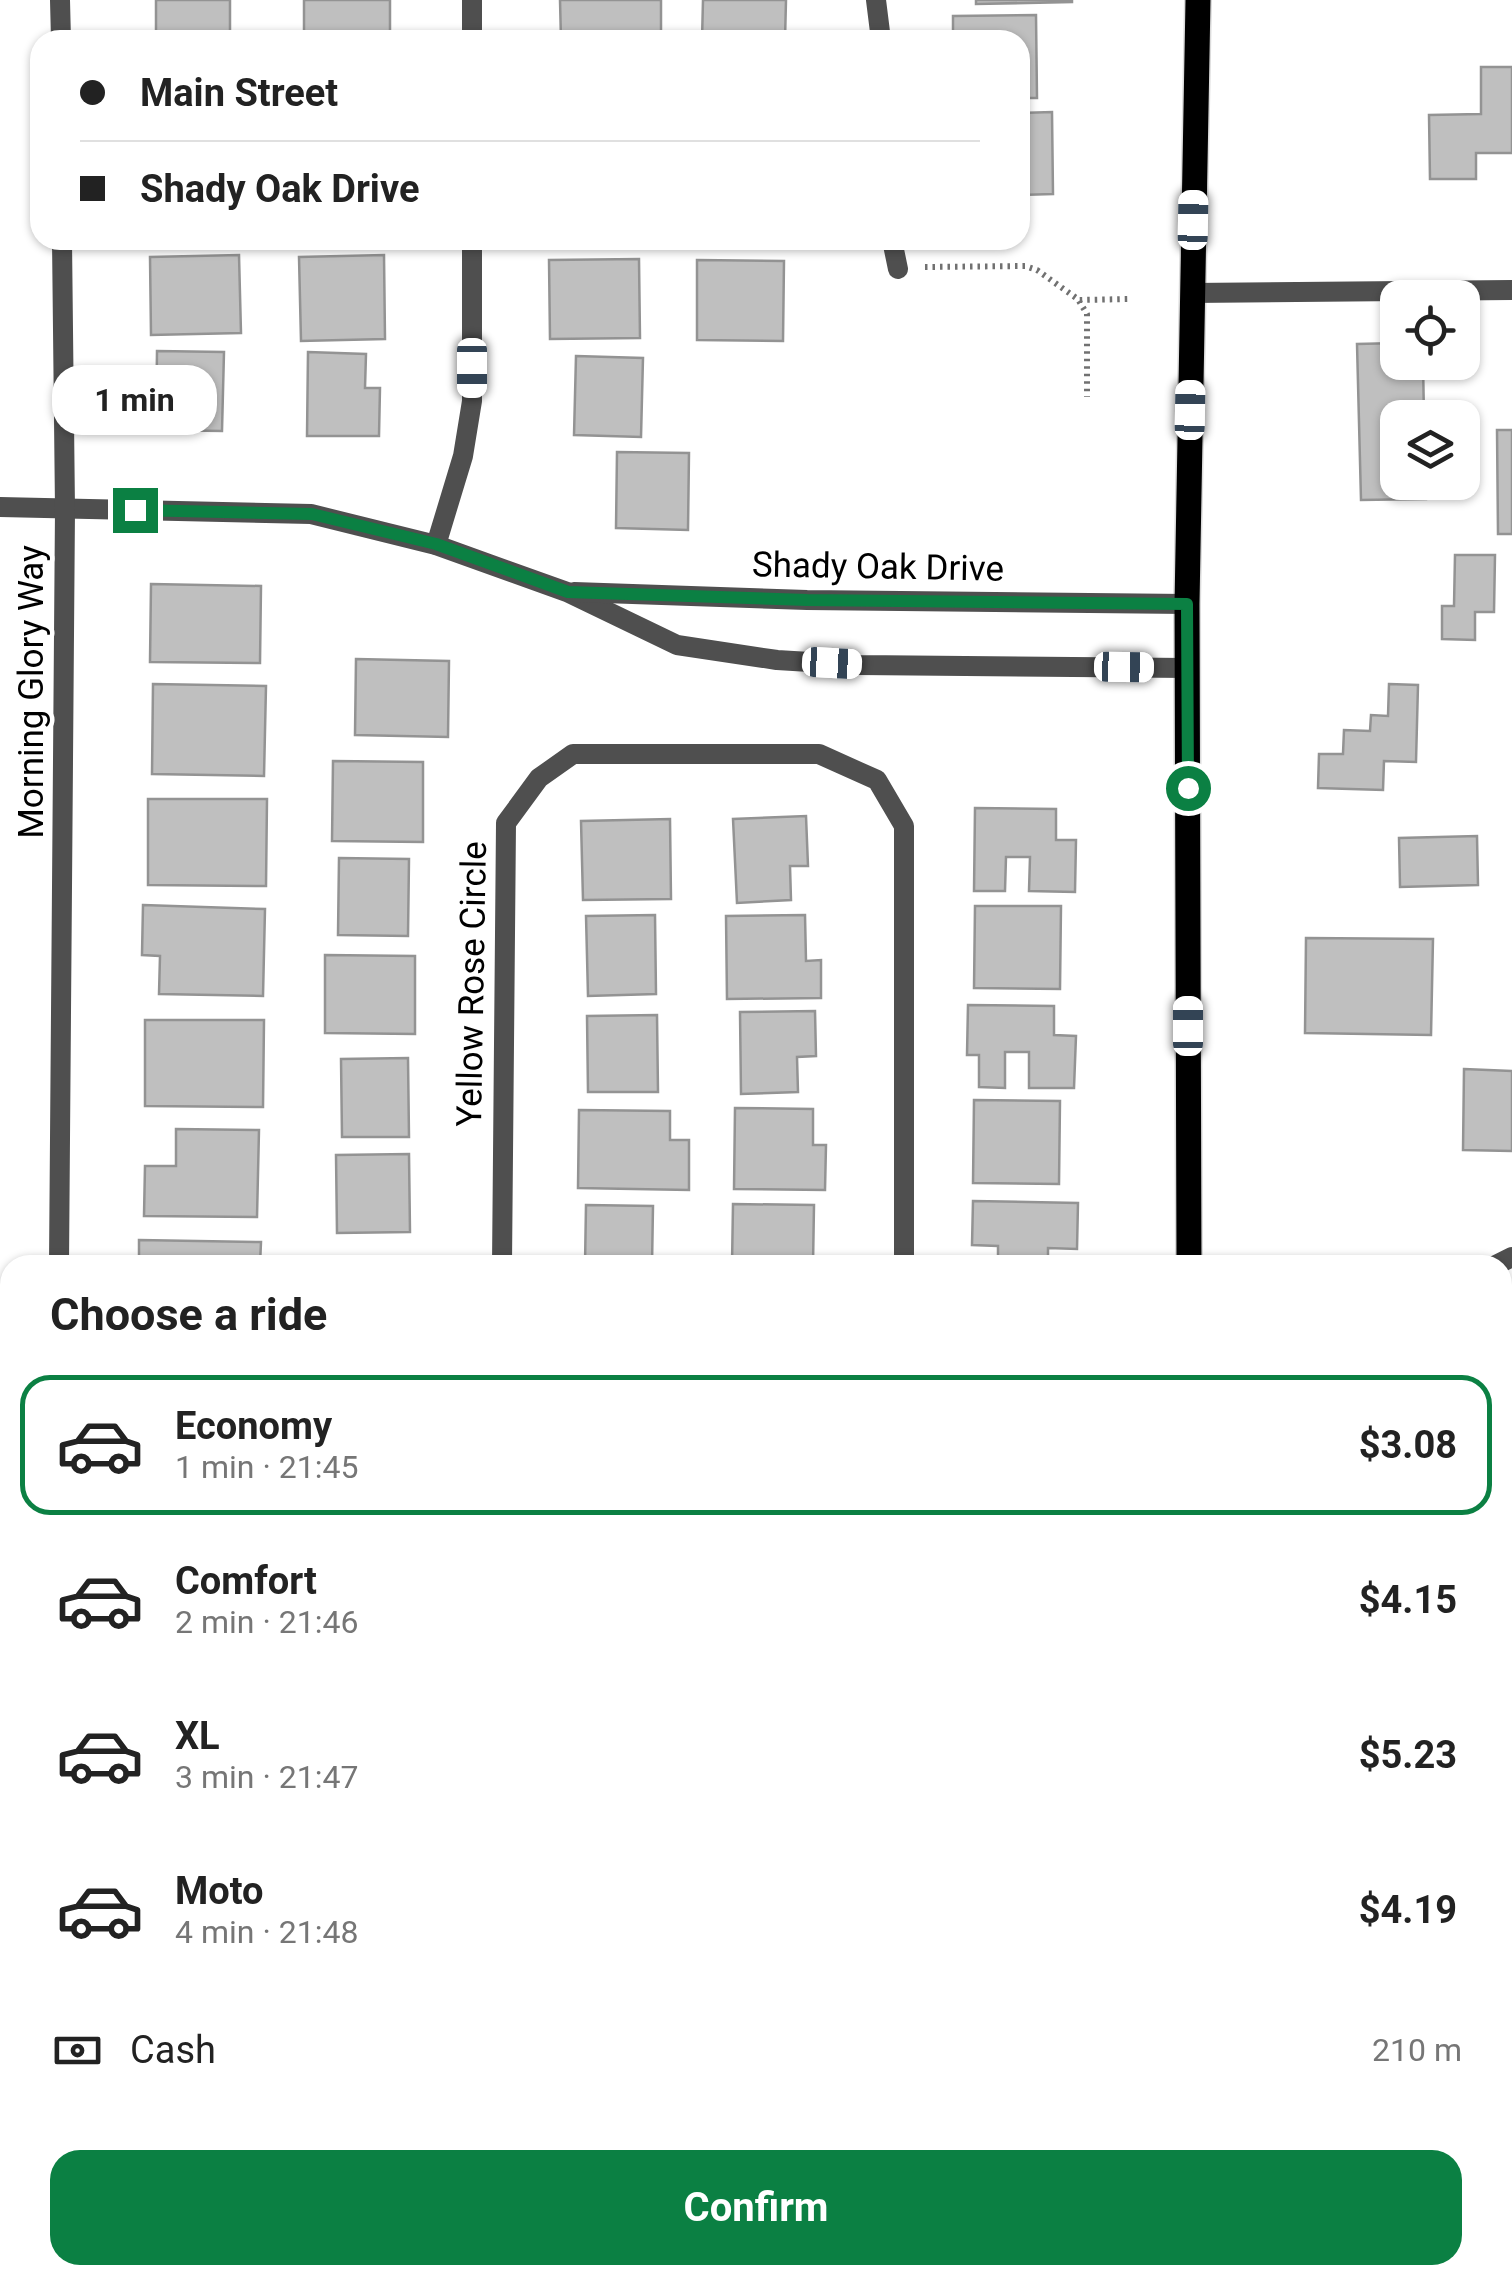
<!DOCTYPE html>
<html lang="en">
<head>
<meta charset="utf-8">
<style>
	body { margin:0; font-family:Roboto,sans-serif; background:#f2f2f2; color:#222; height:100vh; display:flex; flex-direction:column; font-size:38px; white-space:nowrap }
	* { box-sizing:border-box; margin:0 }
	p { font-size:32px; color:#767676 }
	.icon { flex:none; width:55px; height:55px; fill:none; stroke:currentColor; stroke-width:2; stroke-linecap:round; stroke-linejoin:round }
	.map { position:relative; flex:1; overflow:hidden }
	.drawer { position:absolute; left:0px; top:1255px; width:1512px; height:1030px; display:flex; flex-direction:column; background:#fff; border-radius:30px 30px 0 0; box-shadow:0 2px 8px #0004 }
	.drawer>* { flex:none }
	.guide { position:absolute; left:30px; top:30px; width:1000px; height:220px; border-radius:30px; box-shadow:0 2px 8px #0004; display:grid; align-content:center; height:220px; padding:0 50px; background:#fff }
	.fabs { position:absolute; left:1380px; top:280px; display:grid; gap:20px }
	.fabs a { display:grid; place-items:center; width:100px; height:100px; border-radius:20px; background:#fff; box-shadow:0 2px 8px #0004; font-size:50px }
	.end { position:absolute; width:45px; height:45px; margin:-22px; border:12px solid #0b8043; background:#fff; box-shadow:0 0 0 5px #fff }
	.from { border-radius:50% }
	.bubble { position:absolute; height:70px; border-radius:30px; background:#fff; box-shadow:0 2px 8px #0004; font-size:32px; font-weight:700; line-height:70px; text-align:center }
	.car { position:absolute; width:30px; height:60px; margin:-30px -15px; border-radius:12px; box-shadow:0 0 8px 2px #0007; background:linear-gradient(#fff 24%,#345 0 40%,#fff 0 76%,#345 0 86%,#fff 0) }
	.guide b { display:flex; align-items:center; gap:35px; height:95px; font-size:38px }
	.guide b+b { border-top:2px solid #e0e0e0 }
	.guide i { width:25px; height:25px; background:#222 }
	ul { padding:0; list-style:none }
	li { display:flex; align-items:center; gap:30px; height:140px; margin:0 20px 15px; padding:0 30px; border:5px solid transparent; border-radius:30px }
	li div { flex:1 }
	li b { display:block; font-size:38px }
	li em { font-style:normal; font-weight:700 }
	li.selected { border-color:#0b8043 }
	li>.icon { width:90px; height:90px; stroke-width:1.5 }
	h2 { padding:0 50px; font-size:45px; line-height:120px }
	.pay { display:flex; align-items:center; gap:25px; height:110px; padding:0 50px; font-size:38px }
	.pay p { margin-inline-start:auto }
	.button { display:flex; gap:20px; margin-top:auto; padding:20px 50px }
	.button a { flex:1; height:115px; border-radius:30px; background:#0b8043; color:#fff; font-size:40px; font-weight:700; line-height:115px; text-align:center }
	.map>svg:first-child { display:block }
	.building { fill:#bfbfbf; stroke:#939393; stroke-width:2.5 }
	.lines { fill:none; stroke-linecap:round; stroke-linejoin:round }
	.primary-casing { stroke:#dbdbdb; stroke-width:28 }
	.path { stroke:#717171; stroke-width:6; stroke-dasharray:2.5 5; stroke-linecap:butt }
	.street { stroke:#4f4f4f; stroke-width:20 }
	.primary { stroke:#000; stroke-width:25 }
	.route { stroke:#0b8043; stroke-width:12 }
	.labels { text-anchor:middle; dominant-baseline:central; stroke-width:9; stroke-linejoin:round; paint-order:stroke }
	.street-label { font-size:35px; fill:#000; stroke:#fff }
</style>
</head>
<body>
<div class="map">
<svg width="1512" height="2285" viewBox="0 0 1512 2285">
	<rect width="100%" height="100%" fill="#fff"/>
	<g class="building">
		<rect x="156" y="0" width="74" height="40"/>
		<rect x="304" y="0" width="86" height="40"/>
		<polygon points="560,0 661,0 661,40 561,40"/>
		<polygon points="703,0 786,0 785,40 702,40"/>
		<polygon points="976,0 1072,0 1072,2 976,4"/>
		<polygon points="1036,15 1037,98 1020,98 1020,40 953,40 953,16"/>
		<polygon points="1481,67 1512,67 1512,153 1476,153 1476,179 1430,179 1429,115 1481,114"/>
		<polygon points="1052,112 1053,194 1020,195 1020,113"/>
		<polygon points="311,240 395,240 396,241 311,245"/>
		<polygon points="556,240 631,240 631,243 556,245"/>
		<polygon points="693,240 737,240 737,247 692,245"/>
		<polygon points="239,255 241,333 151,335 150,257"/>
		<polygon points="384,255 385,339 301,341 299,257"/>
		<polygon points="639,259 640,338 550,339 549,260"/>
		<polygon points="697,260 784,261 783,341 697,340"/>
		<polygon points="1398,343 1398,362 1423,362 1424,418 1398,418 1398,482 1426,482 1426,499 1361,500 1357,344"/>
		<polygon points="157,351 224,352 222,431 156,430"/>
		<polygon points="308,352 366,354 365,388 380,388 379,436 307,436"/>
		<polygon points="576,356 643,358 641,437 574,435"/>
		<polygon points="1497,430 1512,430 1512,534 1498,534"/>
		<polygon points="617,452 689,453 688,530 616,528"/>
		<polygon points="1455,555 1495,555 1494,612 1475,612 1475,640 1442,639 1442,606 1454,606"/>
		<polygon points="151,584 261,586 260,663 150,662"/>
		<polygon points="356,659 449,661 448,737 355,735"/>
		<polygon points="153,684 266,686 264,776 152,774"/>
		<polygon points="1389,684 1418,685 1416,762 1384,761 1383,790 1318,788 1319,754 1343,754 1344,730 1370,731 1371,715 1388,716"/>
		<polygon points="333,761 423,762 423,842 332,841"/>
		<polygon points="148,799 267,799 266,886 148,885"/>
		<polygon points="975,808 1056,809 1056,840 1076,840 1075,892 1029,891 1030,857 1006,857 1005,891 974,891"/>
		<polygon points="806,816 808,866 790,866 791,900 737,903 733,819"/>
		<polygon points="670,819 671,899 583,900 581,821"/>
		<polygon points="1477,836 1478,885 1400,887 1399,838"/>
		<polygon points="339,858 409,859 408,936 338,935"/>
		<polygon points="143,905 265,909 263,996 159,994 160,956 142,955"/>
		<polygon points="975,906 1061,906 1060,989 974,988"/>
		<polygon points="655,915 656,994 588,996 586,916"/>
		<polygon points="805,915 806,961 821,960 821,998 727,999 726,916"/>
		<polygon points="1306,938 1433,939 1431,1035 1305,1033"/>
		<polygon points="325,955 415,956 415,1034 325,1033"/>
		<polygon points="968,1005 1054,1006 1054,1035 1076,1036 1074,1088 1029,1088 1029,1052 1005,1052 1005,1088 979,1087 979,1055 967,1055"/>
		<polygon points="815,1011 816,1056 797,1057 798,1092 741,1094 740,1012"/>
		<polygon points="657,1015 658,1092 588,1092 587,1016"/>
		<polygon points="145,1020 264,1020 263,1107 145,1106"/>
		<polygon points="408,1058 409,1137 342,1137 341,1059"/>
		<polygon points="1464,1069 1512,1071 1512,1151 1463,1150"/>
		<polygon points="974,1100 1060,1101 1059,1184 973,1183"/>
		<polygon points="735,1108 813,1109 813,1145 826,1145 825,1190 734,1189"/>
		<polygon points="579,1110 670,1111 670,1140 689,1140 689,1190 578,1188"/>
		<polygon points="176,1129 259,1130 257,1217 144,1216 145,1166 176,1166"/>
		<polygon points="409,1154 410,1232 337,1233 336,1155"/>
		<polygon points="973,1201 1078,1203 1077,1249 1048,1248 1048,1265 998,1265 998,1246 972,1245"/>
		<polygon points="733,1204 814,1205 813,1265 732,1265"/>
		<polygon points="586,1205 653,1206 652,1265 585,1265"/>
		<polygon points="139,1240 261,1242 260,1265 139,1265"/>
		<polygon points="446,2275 480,2275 484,2285 421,2285"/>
	</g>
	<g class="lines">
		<defs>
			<g id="primary">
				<polyline points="1189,1265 1187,604 1198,0"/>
				<polyline points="1177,2285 1177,2275"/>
			</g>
		</defs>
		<use href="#primary" class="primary-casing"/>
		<g class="path">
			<polyline points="925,267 1025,266 1037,270 1079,300 1131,299"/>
			<polyline points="1079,301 1087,314 1087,397"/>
		</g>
		<g class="street">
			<polyline points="60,0 61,40"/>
			<polyline points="472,0 472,40"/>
			<polyline points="876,0 881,40"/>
			<polyline points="892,240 898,269"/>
			<polyline points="1191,293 1512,290"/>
			<polyline points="0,507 311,514 436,545 567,592 677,645 777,660 859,665 1187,668"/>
			<polyline points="436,545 463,456 472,401 472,240"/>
			<polyline points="574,592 807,600 1187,604"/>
			<polyline points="59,1265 65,509 62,240"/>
			<polyline points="502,1265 506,823 539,778 573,754 819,754 877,780 904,826 904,1265"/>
			<polyline points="1250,1265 1426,1265"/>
			<polyline points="1496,1265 1512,1257"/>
			<polyline points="0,1507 10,1507"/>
			<polyline points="1502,1753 1512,1753"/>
			<polyline points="50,2285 50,2275"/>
		</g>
		<use href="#primary" class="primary"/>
	</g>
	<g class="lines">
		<polyline class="route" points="135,510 312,514 436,544 568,592 807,600 1187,604 1188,788"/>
	</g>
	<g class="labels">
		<g class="street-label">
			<text transform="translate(878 567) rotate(1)">Shady Oak Drive</text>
			<text transform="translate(31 692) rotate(-90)">Morning Glory Way</text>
			<text transform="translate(472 984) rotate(-89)">Yellow Rose Circle</text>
		</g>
	</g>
</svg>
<div class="fabs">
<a><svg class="icon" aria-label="locate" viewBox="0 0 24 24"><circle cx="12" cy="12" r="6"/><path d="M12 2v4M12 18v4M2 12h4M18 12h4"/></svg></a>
<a><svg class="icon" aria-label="layers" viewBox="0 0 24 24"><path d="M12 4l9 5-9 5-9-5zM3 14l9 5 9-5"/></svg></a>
</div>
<i class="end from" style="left:1188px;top:788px"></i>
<i class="end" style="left:135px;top:510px"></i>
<div class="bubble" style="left:52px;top:365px;width:165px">1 min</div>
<i class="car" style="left:1193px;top:220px;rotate:1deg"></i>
<i class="car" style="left:472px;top:368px;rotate:180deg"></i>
<i class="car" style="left:1190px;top:410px;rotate:1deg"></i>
<i class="car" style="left:832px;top:663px;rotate:93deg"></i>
<i class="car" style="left:1124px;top:667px;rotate:91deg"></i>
<i class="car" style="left:1188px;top:1026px;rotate:0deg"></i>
<div class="guide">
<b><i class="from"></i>Main Street</b>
<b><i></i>Shady Oak Drive</b>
</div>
<section class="drawer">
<h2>Choose a ride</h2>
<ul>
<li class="selected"><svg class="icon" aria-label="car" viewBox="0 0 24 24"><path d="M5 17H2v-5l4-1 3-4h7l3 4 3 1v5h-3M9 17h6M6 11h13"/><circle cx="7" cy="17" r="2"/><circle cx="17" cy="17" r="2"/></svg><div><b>Economy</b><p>1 min · 21:45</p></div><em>$3.08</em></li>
<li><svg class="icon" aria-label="car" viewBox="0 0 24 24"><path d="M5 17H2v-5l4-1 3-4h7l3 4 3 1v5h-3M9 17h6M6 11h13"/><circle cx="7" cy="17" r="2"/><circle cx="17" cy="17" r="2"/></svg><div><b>Comfort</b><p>2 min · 21:46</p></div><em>$4.15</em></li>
<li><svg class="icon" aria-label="car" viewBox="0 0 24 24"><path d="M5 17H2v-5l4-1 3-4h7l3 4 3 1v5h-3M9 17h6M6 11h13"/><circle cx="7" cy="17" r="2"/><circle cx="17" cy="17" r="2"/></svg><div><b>XL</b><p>3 min · 21:47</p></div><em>$5.23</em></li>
<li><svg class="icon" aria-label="car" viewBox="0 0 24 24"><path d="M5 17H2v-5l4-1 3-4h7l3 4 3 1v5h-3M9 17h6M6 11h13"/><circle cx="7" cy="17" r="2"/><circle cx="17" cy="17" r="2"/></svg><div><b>Moto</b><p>4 min · 21:48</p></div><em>$4.19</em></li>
</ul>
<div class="pay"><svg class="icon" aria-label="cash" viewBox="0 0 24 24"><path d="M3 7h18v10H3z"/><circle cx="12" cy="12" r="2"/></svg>Cash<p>210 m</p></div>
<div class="button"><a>Confirm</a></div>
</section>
</div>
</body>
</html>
